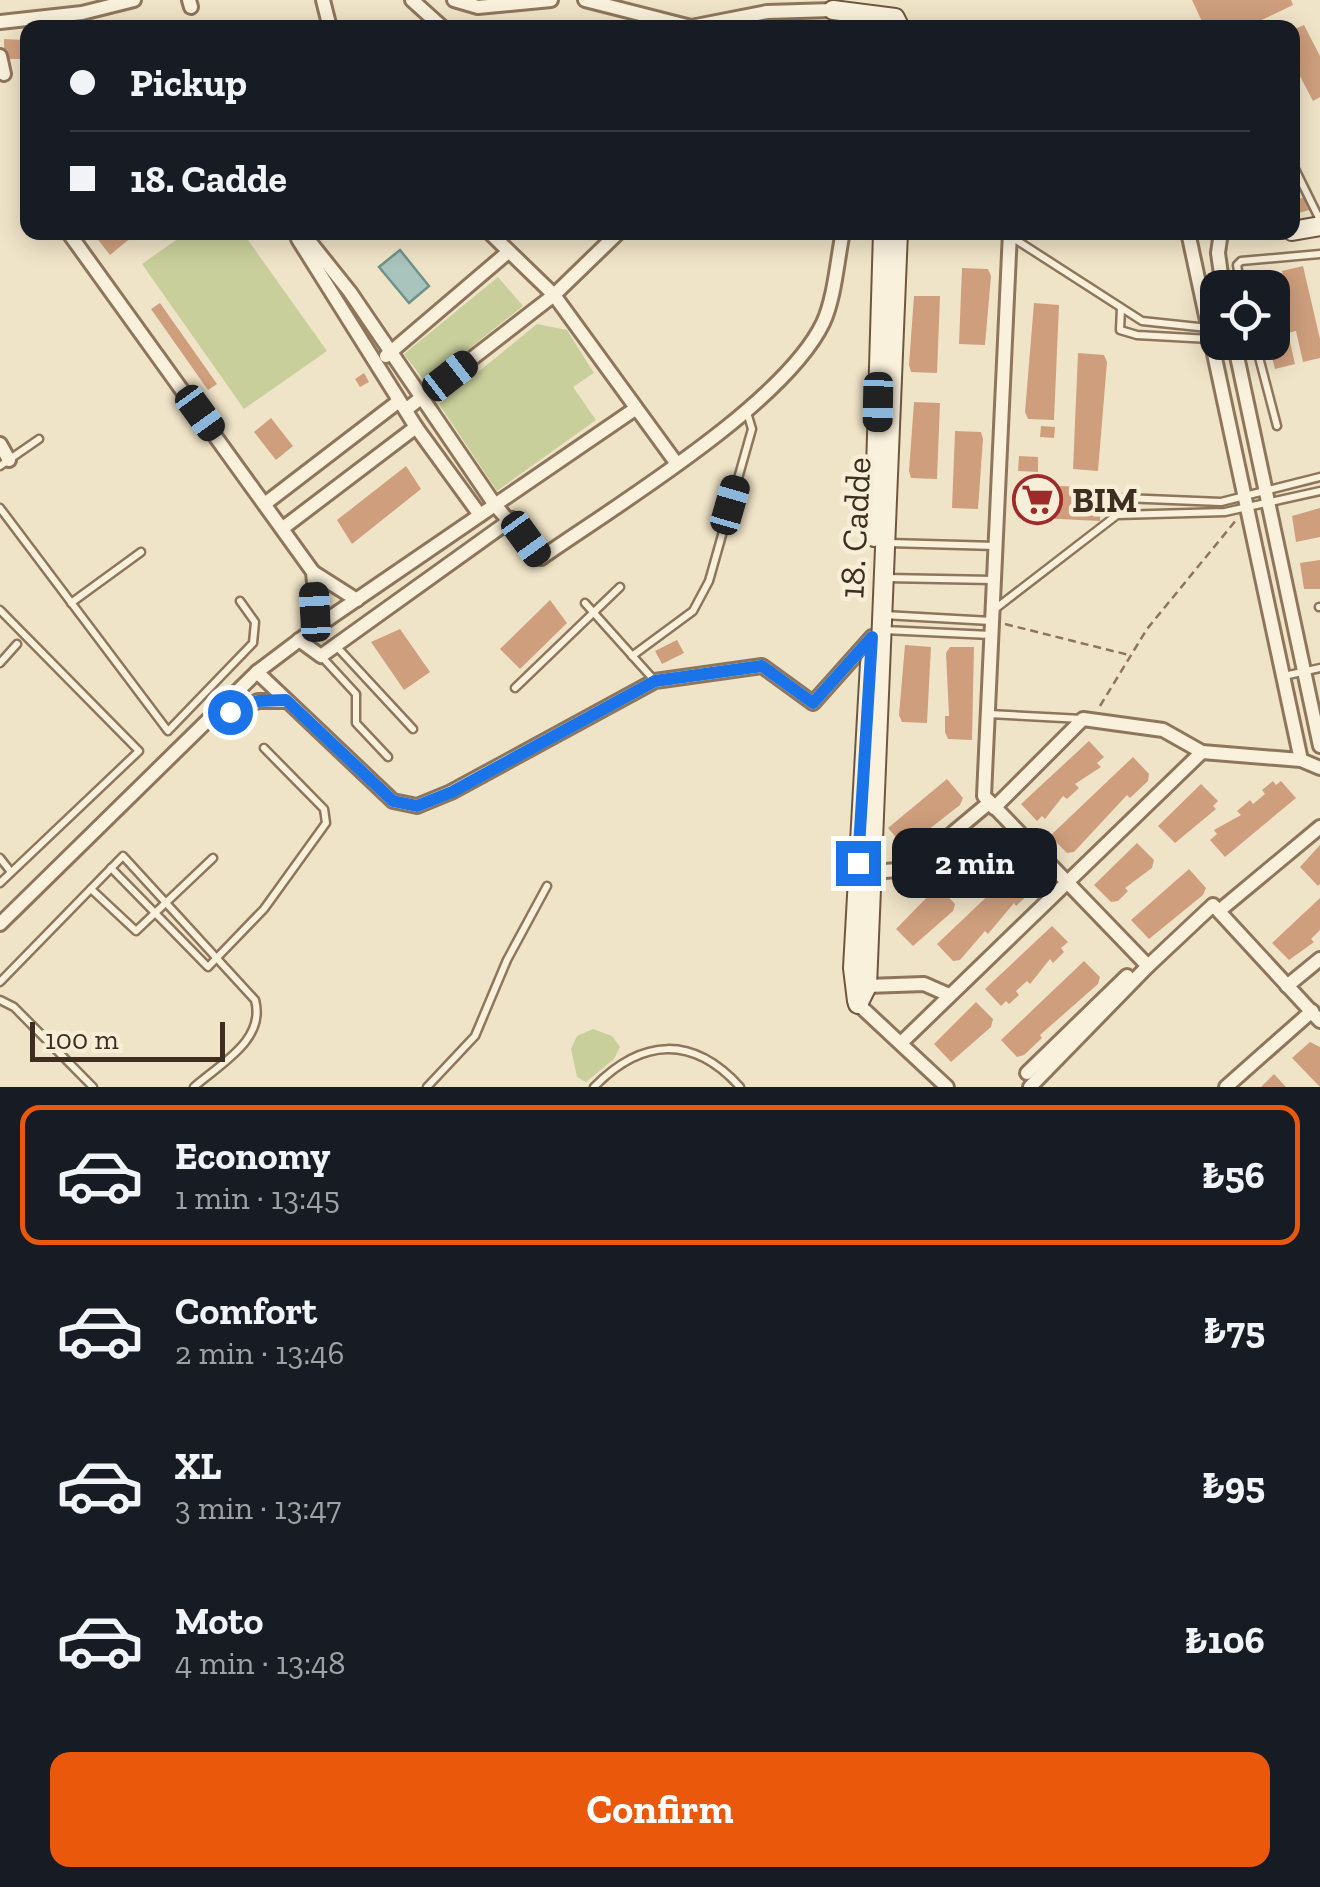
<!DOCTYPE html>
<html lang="en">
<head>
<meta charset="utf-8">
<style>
	body { margin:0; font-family:"Zilla Slab",serif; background:#242831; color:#f1f3f6; height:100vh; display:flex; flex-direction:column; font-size:38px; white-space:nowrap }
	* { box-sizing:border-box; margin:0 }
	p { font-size:32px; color:#9ea1a6 }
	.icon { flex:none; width:55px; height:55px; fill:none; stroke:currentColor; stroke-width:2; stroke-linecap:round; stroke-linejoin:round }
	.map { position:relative; height:1087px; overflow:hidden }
	.panel { display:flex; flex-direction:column; background:#171b24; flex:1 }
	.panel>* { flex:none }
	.banner { position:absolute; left:20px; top:20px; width:1280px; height:220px; border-radius:20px; box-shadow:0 5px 25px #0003; display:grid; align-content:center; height:220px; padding:0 50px; background:#171b24 }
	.buttons { position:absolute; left:1200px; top:270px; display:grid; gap:20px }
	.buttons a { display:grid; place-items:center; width:90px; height:90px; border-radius:20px; background:#171b24; box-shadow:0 5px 25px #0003; font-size:50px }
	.scale { position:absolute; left:30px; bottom:25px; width:195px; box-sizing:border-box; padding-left:10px; border:5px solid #3d2e20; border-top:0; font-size:28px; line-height:35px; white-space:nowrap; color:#3d2e20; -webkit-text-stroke:8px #f7eed8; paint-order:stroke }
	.end { position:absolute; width:45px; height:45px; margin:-22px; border:12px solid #1a73e8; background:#fff; box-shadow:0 0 0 5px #fff }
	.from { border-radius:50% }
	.bubble { position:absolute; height:70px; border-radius:20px; background:#171b24; box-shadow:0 5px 25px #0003; font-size:32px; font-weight:700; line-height:70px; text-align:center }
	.car { position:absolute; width:30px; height:60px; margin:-30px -15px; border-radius:12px; box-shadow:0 0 8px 2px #0007; background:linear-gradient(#222 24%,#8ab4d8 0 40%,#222 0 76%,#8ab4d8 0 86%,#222 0) }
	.banner b { display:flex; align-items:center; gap:35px; height:95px; font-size:38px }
	.banner b+b { border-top:2px solid #363941 }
	.banner i { width:25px; height:25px; background:#f1f3f6 }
	ul { padding:18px 0 0; list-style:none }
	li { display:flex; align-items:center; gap:30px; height:140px; margin:0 20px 15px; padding:0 30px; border:5px solid transparent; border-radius:20px }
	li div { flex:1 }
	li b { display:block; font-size:38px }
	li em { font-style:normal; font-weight:700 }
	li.current { border-color:#ea580c }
	li>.icon { width:90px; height:90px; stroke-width:1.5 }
	.cta { display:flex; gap:20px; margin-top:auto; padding:20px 50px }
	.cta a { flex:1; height:115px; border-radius:20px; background:#ea580c; color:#fff; font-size:40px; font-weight:700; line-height:115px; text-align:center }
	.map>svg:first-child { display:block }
	.green { fill:#c9cf9b }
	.water { fill:#a9c4bc; stroke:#6f938a; stroke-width:2.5 }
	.building { fill:#cf9f7d }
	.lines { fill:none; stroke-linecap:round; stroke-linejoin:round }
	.lane-casing { stroke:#8d765c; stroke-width:11 }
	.street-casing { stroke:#8d765c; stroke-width:18 }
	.secondary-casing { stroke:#6f573f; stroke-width:22 }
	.path { stroke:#8d765c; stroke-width:2.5; stroke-dasharray:8 5; stroke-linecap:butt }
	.lane { stroke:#faf1dc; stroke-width:6 }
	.street { stroke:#faf1dc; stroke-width:12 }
	.secondary { stroke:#faf1dc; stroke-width:18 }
	.route { stroke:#1a73e8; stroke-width:12 }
	.labels { text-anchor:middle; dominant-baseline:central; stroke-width:9; stroke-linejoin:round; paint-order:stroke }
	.poi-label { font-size:35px; font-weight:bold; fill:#3d2e20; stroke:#f7eed8; text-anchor:start }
	.street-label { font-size:35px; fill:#3d2e20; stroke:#f7eed8 }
</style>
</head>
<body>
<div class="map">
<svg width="1320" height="1087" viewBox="0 0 1320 1087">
	<rect width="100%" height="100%" fill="#f0e4c8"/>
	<g class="green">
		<polygon points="186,233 243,233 327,351 244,409 142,264"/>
		<polygon points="498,277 523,306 426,383 404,354"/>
		<polygon points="537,324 567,330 594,373 573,387 596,420 497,491 439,404"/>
		<polygon points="593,1029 612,1036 620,1047 614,1059 586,1082 577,1077 571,1049 577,1036"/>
	</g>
	<polygon class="water" points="400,250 429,286 409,303 379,267"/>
	<g class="building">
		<polygon points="1192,0 1291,0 1293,5 1245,28 1205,28"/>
		<polygon points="1304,25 1320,56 1320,97 1313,101 1292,61 1292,30"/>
		<polygon points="4,39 24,40 24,59 4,59"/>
		<polygon points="1305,197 1309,210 1292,215 1292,201"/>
		<polygon points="92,232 138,232 110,255"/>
		<polygon points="1303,266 1320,339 1320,358 1303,362 1296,331 1288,333 1295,364 1275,369 1268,342 1272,342 1272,288 1255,288 1253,278 1274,273 1279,293 1287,291 1282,271"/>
		<polygon points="962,268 988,269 991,276 985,345 959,344"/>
		<polygon points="914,296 940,296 937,373 911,372 909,365"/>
		<polygon points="160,303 217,384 208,390 151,309"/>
		<polygon points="1034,303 1059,305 1054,420 1028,419 1025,412"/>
		<polygon points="1078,353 1104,355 1107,362 1098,471 1073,469"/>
		<polygon points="364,373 369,382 360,387 355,379"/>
		<polygon points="914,402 940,403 937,479 911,478 909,471"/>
		<polygon points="271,418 293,446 276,460 254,432"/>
		<polygon points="1041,426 1055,427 1054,438 1040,437"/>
		<polygon points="955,431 981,432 983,439 978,509 952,508"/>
		<polygon points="1019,456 1038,457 1038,472 1018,471"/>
		<polygon points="406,466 421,489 352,544 337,520"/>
		<polygon points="1019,484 1102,488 1100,521 1018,517"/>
		<polygon points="1320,508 1320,537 1296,542 1292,516"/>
		<polygon points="1320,560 1320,589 1304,589 1300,563"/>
		<polygon points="550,600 567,623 520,669 500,649"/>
		<polygon points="400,629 430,672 404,690 371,642"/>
		<polygon points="677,640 684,653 662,664 655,651"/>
		<polygon points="905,645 931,647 927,723 902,722 899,715"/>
		<polygon points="950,647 974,647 972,740 948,739 945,732 945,716 949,716 946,653"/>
		<polygon points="1089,741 1104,757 1097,763 1101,767 1075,784 1079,788 1067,799 1063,796 1045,819 1042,816 1037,821 1021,804"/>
		<polygon points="1133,757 1149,774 1148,781 1130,798 1127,795 1074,852 1067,853 1050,836"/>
		<polygon points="947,779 963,798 960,805 905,848 888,828"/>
		<polygon points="1273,781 1276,785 1281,781 1296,798 1225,857 1210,840 1217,834 1214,830 1241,815 1237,811 1250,800 1253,804 1265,794 1262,790"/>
		<polygon points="1201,784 1218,801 1213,806 1216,809 1175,843 1158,826"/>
		<polygon points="988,829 1005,846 1003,854 962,888 945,871"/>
		<polygon points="1137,843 1154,860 1152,868 1125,888 1128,891 1118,901 1111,902 1094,885"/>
		<polygon points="1320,845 1320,884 1318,886 1300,867"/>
		<polygon points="1020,865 1036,882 1034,889 1016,906 1014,903 988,934 985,931 960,960 953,961 937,944"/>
		<polygon points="1189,869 1206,888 1203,895 1149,939 1131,920"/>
		<polygon points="938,886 955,904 953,911 913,946 896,929"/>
		<polygon points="1320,898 1320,930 1311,939 1314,942 1289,960 1272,943"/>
		<polygon points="1052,926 1068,942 1061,948 1064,952 1053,963 1050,959 1030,984 1027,981 1016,991 1019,995 1009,1004 1006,1001 1001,1006 985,989"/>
		<polygon points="1084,961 1100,977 1098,984 1040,1035 1042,1038 1024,1055 1017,1057 1001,1040"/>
		<polygon points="976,1002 993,1019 991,1027 951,1062 934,1044"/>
		<polygon points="1310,1042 1320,1047 1320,1087 1292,1058"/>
		<polygon points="1274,1074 1286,1087 1261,1087"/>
	</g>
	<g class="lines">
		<defs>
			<g id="lane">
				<polyline points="1292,163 1320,220"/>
				<polyline points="1010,236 1142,321 1208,328"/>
				<polyline points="1241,288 1237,265 1241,261 1320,254"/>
				<polyline points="1121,308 1120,330 1137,335 1210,339"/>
				<polyline points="1255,342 1277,426"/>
				<polyline points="0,466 39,439"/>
				<polyline points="0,508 168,731 253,643 255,622 240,601"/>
				<polyline points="1123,513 1123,498 1221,502 1320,477"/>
				<polyline points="889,543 996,546"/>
				<polyline points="886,578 993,580"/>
				<polyline points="71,603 141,552"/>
				<polyline points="585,603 654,680"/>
				<polyline points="1319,607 1320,607"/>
				<polyline points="995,609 1117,515 1225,512 1320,491"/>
				<polyline points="0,610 139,751 0,883"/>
				<polyline points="884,615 991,621"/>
				<polyline points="884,630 991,635"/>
				<polyline points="337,647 413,729"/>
				<polyline points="321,656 356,694 356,723 388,757"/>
				<polyline points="632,656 693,611 709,581 752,429 746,409"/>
				<polyline points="0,663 17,644"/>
				<polyline points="1284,676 1320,668"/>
				<polyline points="515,688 620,587"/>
				<polyline points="989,714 1082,719"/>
				<polyline points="0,858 11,872"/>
				<polyline points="111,868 208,967 264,909 326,823 324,809 264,748"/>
				<polyline points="91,889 136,931 213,858"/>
				<path d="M0,982L123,856L255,1000C266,1040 220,1064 194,1087"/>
				<polyline points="0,1000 14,1007 93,1087"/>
				<polyline points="427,1087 475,1036 507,960 547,886"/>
				<path d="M594,1087C642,1038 693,1035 740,1087"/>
			</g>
			<g id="street">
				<polyline points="189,0 191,7"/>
				<polyline points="323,0 330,28"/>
				<polyline points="412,0 443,28"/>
				<polyline points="454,0 478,7 551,0"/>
				<polyline points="585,0 691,27 767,12 833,10"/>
				<polyline points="0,22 82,13 134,0"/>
				<polyline points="0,56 4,74"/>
				<path d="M302,232L350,292L495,505L541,558C617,505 784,404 823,323C835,297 837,260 843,232"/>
				<polyline points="489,232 554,295 677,464"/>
				<polyline points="1010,232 984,796 1148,966 1213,905 1320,1021"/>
				<polyline points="1188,232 1301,760"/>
				<polyline points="1221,232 1218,253 1223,288"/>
				<polyline points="298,239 416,427 480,515"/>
				<polyline points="1234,342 1320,746"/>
				<polyline points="386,356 507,253"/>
				<polyline points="408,408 554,295 619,232"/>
				<polyline points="0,444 9,460"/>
				<polyline points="266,503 399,401"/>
				<polyline points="283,528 416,427"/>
				<polyline points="313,572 357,600"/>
				<polyline points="318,626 635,409"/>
				<polyline points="299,640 321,656 512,519"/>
				<polyline points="257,672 393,801 417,806 451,792 655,681 762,666 813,703 872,637"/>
				<polyline points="213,721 258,701 286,701"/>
				<polyline points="994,808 1083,719 1163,730 1202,752 1301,760 1320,768"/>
				<polyline points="872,872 910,869 990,802"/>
				<polyline points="1219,911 1320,827"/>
				<polyline points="0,924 257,672 318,626 313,572 68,232"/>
				<polyline points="867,986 924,984 949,995"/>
				<polyline points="1287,986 1320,959"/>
				<polyline points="858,1004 947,1087"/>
				<polyline points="901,1043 1202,752"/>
				<polyline points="1027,1073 1127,976"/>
				<polyline points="1030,1087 1148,966"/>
				<polyline points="1226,1087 1312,1011"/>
			</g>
			<g id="secondary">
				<polyline points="833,10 895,18 900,28"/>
				<polyline points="1292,231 1320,226"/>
				<polyline points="874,537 883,232"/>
				<polyline points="857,1001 853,968 870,663"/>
				<polyline points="858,1004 867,986 898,232"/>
			</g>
		</defs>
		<use href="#lane" class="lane-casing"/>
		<use href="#street" class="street-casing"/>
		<use href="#secondary" class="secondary-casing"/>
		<g class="path">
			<polyline points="1005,624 1129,655"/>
			<polyline points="1100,706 1147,629 1237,519"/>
		</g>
		<use href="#lane" class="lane"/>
		<use href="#street" class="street"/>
		<use href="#secondary" class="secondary"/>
	</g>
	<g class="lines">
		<polyline class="route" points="230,712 258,701 286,700 393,801 417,806 452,792 655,681 762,666 813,703 872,637 858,863"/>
	</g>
	<defs>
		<symbol id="supermarket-ring" viewBox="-11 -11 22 22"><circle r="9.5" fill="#f7eed8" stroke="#9e2a2b" stroke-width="1.5"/><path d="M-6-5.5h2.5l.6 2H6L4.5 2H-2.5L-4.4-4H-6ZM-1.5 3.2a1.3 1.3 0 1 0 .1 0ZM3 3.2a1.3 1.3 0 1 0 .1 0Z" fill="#9e2a2b"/></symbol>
	</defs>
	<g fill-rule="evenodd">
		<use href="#supermarket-ring" x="1010" y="472" width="55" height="55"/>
	</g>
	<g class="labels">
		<g class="poi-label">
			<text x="1072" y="500">BIM</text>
		</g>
		<g class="street-label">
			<text transform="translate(855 528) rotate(-87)">18. Cadde</text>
		</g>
	</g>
</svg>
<div class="buttons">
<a><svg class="icon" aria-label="locate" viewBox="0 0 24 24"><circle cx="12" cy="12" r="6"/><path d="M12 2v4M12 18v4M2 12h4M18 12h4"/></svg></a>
</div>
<div class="scale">100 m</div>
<i class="end from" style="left:230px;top:712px"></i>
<i class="end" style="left:858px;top:863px"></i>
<div class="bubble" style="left:892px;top:828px;width:165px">2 min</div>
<i class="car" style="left:450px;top:376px;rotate:52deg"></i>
<i class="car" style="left:878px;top:402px;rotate:181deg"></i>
<i class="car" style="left:200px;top:413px;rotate:144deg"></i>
<i class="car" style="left:730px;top:505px;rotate:16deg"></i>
<i class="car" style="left:526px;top:539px;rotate:144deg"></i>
<i class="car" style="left:315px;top:612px;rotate:357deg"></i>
<div class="banner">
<b><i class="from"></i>Pickup</b>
<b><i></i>18. Cadde</b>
</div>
</div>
<section class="panel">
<ul>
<li class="current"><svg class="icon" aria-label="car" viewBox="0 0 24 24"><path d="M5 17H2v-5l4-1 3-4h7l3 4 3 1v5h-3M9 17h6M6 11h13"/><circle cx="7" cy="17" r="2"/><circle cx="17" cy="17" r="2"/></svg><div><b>Economy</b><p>1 min · 13:45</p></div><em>₺56</em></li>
<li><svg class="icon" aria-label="car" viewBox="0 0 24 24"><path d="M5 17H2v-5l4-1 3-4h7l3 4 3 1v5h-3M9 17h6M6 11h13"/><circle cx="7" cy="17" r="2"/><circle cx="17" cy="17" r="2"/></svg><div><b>Comfort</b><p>2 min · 13:46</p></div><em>₺75</em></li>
<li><svg class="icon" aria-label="car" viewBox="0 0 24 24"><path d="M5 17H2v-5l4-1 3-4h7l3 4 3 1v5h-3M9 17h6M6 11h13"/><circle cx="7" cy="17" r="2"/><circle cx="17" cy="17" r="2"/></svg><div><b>XL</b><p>3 min · 13:47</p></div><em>₺95</em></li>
<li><svg class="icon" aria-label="car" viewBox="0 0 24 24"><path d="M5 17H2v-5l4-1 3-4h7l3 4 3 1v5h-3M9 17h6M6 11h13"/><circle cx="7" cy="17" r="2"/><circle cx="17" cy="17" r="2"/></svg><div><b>Moto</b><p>4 min · 13:48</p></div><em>₺106</em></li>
</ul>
<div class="cta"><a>Confirm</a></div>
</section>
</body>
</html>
